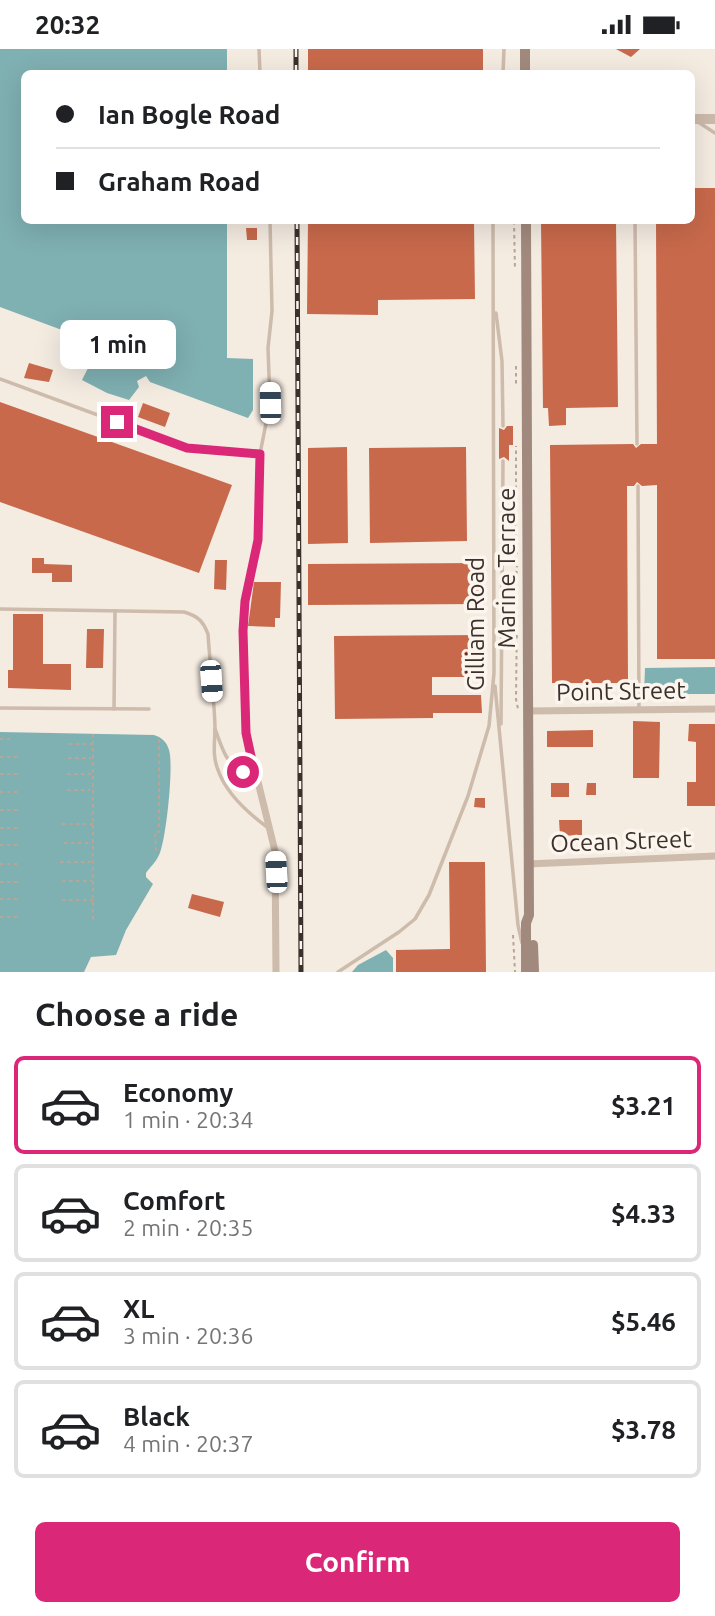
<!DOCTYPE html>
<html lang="en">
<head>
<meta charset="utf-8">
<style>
	body { margin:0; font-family:Ubuntu,sans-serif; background:#f6f6f6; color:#202124; height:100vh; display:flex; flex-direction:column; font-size:26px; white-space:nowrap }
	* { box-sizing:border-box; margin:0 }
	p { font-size:23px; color:#757577 }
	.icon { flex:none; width:38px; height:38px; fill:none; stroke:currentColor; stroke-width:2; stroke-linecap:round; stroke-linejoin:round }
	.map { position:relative; height:923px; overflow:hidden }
	.sheet { display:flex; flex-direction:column; background:#fff; flex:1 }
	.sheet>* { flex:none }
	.hud { position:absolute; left:21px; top:21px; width:674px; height:154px; border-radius:10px; box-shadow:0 7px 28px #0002; display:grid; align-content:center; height:154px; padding:0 35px; background:#fff }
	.end { position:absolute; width:32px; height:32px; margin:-16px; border:9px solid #db2777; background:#fff; box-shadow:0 0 0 4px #fff }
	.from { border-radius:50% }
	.bubble { position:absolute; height:49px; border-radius:10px; background:#fff; box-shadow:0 7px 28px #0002; font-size:23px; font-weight:700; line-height:49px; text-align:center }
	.car { position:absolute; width:21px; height:42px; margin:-21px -10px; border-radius:9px; box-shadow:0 0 5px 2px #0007; background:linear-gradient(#fff 24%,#345 0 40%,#fff 0 76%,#345 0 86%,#fff 0) }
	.hud b { display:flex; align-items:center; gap:24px; height:66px; font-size:26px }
	.hud b+b { border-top:2px solid #e0e0e0 }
	.hud i { width:18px; height:18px; background:#202124 }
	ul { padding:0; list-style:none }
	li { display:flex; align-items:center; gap:21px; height:98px; margin:0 14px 10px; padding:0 21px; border:4px solid #e0e0e0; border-radius:10px }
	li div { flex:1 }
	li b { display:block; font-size:26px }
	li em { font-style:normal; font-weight:700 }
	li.active { border-color:#db2777 }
	li>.icon { width:63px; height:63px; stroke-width:1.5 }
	h2 { padding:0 35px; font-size:32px; line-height:84px }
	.cta { display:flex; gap:14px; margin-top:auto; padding:14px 35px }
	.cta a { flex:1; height:80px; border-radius:10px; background:#db2777; color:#fff; font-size:28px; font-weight:700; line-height:80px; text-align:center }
	.status { display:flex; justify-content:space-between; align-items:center; height:49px; padding:0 35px; background:#fff; direction:ltr }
	.status svg { height:19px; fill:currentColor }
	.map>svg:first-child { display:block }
	.water { fill:#7fb0b2 }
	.building { fill:#c8694b }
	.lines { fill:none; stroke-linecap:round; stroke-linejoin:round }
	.path { stroke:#b9a596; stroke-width:2; stroke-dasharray:3.5 3.5; stroke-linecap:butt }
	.service { stroke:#cdbbac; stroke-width:3.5 }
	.minor { stroke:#cdbbac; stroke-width:7 }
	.tertiary { stroke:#cdbbac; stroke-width:10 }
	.secondary { stroke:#a18a7d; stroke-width:10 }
	.rail-casing { stroke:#3b302b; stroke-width:5 }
	.rail { stroke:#fbf5ee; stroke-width:2.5; stroke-dasharray:8; stroke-linecap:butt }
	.route { stroke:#db2777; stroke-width:9 }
	.labels { text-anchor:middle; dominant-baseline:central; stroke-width:7; stroke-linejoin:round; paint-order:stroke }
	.street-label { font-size:24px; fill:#3b302b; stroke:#fbf5ee }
</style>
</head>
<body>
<div class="status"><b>20:32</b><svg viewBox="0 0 49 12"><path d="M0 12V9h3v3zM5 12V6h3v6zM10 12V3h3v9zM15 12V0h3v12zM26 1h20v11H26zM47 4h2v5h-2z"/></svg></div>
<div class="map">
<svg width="715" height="923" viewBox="0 0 715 923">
	<rect width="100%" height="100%" fill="#f4ebe1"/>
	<g class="water">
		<polygon points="0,0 227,0 227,24 24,24 24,172 227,172 227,309 253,310 253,361 248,369 150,333 146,327 137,332 139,338 129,351 107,344 82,331 91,313 95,312 106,315 113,300 0,258"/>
		<polygon points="715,618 715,645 644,645 645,619"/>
		<path d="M0,683L154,686C161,688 167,693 169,701C174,715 166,793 159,806C156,813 150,818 146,824V828L153,835L126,881L116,906L91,908L84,923H0Z"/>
		<polygon points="386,901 393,909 393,923 352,923 358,916"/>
	</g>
	<g class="building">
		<rect x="308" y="0" width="175" height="24"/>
		<polygon points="616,0 640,0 631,8"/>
		<polygon points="691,139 715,139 715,610 657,610 657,436 642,437 637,433 634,437 627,437 628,634 552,634 550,396 633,395 636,399 641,395 657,395 656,172 691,172"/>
		<polygon points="308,172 474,172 475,250 378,251 378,266 307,265"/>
		<polygon points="541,172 616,172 618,358 566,359 566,376 549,377 548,359 543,359"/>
		<polygon points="246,179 257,179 257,191 247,191"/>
		<polygon points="29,314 53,321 49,333 24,329"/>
		<polygon points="0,353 232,436 199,524 0,453"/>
		<polygon points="143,354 170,364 165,378 138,368"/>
		<polygon points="507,377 513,377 513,396 509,396 509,412 504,408 499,410 499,379 504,381"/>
		<polygon points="347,398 348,494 308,495 308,399"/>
		<polygon points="466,398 467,492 370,494 369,399"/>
		<polygon points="32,509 44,509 44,515 72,516 72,533 52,533 52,524 32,524"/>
		<polygon points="215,511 227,511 226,541 214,540"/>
		<polygon points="482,514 482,555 308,556 308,515"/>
		<polygon points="254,533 281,533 280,569 275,569 275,578 248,577"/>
		<polygon points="13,565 43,565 43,615 71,615 71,641 8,639 8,621 13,621"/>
		<polygon points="87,580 104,580 103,619 86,619"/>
		<polygon points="482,586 482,628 432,628 432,646 481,646 482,664 433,664 433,669 335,670 334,587"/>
		<polygon points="633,672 660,673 659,729 633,729"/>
		<polygon points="689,675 715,675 715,757 687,757 687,733 696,733 696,693 688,692"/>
		<polygon points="593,681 593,698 547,698 547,682"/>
		<rect x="551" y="734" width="18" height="14"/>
		<polygon points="587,734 596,734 596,746 586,746"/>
		<polygon points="475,749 485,749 485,759 474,758"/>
		<polygon points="559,771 582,771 582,786 560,787"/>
		<polygon points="449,813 485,813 486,923 396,923 396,901 450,900"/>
		<polygon points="192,845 224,853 220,868 188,859"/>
	</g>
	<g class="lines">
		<g class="path">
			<polyline points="514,172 515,221"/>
			<polyline points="516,317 516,336"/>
			<polyline points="516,440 516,397"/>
			<polyline points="516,455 514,460 517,505"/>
			<polyline points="517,553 515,545 517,517"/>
			<polyline points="517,565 516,650 518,660"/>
			<polyline points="93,685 93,874"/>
			<polyline points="0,690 10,690"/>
			<polyline points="69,695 92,695"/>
			<polyline points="0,708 18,708"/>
			<polyline points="68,709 91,709"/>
			<polyline points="0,725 19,725"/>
			<polyline points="67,725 91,725"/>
			<polyline points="67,741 90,741"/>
			<polyline points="0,743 18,743"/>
			<polyline points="0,761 19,761"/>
			<polyline points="62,775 93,775"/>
			<polyline points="0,779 19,779"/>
			<polyline points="64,794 93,794"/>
			<polyline points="0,796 19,796"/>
			<polyline points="156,802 155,783 159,783 159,688"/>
			<polyline points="60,813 91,813"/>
			<polyline points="0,815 20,815"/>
			<polyline points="62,832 92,832"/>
			<polyline points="0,833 19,833"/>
			<polyline points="0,850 20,850"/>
			<polyline points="62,851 93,851"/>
			<polyline points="0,868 20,868"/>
			<polyline points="513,886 515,923"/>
		</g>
		<g class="service">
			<polyline points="259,0 260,24"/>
			<polyline points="503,24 504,0"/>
			<polyline points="698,73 715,84"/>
			<polyline points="635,172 637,395"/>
			<polyline points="496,264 502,312 503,377"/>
			<polyline points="0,330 187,399 260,405"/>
			<polyline points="638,437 639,661"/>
			<path d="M0,560L184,563C198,567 203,572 208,585C210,616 214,647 215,678C215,693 212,706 218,721C226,744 248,764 267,778"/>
			<polyline points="243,582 245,552 258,491 260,405 270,354 268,299 272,262 270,172"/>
			<polyline points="495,637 518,876 522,894"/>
			<polyline points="0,659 149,660"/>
			<polyline points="114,660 115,562"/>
			<polyline points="501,675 503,412"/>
			<path d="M215,680C222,698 225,714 243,723L254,721"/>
			<polyline points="338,923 399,883 415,870 429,846 468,747 489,677 494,624 493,172"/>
		</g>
		<g class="minor">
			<polyline points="243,582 246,684 275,802 276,923"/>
			<polyline points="528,662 715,660"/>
			<polyline points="528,815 715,807"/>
		</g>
		<polyline class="tertiary" points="691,70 715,70"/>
		<g class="secondary">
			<polyline points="525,24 525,0"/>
			<polyline points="526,172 529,866 526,874 526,923"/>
			<polyline points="533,896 534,923"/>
		</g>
		<defs>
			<g id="rail">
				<polyline points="296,0 296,24"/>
				<polyline points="297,172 301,923"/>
			</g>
		</defs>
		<use href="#rail" class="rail-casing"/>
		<use href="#rail" class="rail"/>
	</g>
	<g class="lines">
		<polyline class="route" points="117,373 187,399 260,405 258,491 245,552 243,582 246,684 254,721 243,723"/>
	</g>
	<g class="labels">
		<g class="street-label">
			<text transform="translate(506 519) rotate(-90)">Marine Terrace</text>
			<text transform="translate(475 575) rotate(-90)">Gilliam Road</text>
			<text transform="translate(621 642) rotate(-1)">Point Street</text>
			<text transform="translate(621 792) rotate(-2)">Ocean Street</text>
		</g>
	</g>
</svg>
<i class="end from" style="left:243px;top:723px"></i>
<i class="end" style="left:117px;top:373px"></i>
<div class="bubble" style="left:60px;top:271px;width:116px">1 min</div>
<i class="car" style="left:270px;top:354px;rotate:359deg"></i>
<i class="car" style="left:211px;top:632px;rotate:176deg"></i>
<i class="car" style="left:276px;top:823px;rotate:357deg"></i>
<div class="hud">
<b><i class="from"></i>Ian Bogle Road</b>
<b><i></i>Graham Road</b>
</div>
</div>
<section class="sheet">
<h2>Choose a ride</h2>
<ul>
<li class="active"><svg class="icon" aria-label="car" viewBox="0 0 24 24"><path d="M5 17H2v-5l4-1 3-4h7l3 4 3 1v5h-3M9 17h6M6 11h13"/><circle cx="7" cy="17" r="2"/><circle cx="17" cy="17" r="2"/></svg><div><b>Economy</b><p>1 min · 20:34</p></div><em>$3.21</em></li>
<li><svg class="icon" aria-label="car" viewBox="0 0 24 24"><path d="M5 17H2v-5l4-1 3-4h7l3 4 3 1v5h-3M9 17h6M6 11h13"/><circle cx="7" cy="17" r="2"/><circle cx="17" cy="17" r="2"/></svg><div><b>Comfort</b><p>2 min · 20:35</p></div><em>$4.33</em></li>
<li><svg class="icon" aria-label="car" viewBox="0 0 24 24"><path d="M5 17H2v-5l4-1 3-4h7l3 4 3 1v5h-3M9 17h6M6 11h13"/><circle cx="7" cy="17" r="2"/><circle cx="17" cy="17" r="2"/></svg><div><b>XL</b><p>3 min · 20:36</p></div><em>$5.46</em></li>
<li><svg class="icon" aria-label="car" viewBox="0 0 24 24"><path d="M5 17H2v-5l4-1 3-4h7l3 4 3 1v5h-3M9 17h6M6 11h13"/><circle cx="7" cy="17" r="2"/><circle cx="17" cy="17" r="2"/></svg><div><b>Black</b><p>4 min · 20:37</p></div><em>$3.78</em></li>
</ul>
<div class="cta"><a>Confirm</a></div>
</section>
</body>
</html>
